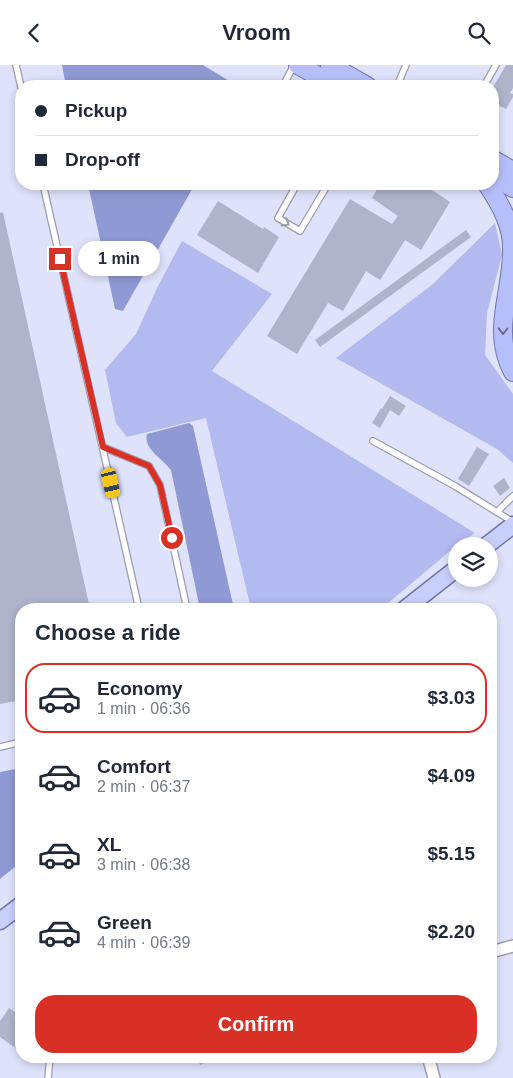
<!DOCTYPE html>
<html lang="en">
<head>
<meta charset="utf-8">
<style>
	body { margin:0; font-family:Arial,sans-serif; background:#f6f6f7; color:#1f2937; height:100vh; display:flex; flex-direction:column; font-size:19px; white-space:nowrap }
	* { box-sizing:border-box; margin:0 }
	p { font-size:16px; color:#747a83 }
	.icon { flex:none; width:28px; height:28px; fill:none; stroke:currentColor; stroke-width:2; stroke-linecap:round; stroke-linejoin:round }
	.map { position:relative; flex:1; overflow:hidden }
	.side { position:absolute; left:15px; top:538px; width:482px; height:460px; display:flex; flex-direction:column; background:#fff; border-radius:20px; box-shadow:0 2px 8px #0003 }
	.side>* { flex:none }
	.top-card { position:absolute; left:15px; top:15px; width:484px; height:110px; border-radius:20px; box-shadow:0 2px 8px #0003; display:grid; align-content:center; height:110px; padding:0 20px; background:#fff }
	.fabs { position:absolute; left:448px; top:472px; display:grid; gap:10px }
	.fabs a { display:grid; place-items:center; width:50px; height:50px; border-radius:50%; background:#fff; box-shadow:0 2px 8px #0003; font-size:25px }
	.end { position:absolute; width:22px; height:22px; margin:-11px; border:6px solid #d93025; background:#fff; box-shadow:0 0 0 2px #fff }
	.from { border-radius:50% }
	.bubble { position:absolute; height:35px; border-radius:18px; background:#fff; box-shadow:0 2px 8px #0003; font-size:16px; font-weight:800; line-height:35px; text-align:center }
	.car { position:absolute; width:15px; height:30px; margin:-15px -8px; border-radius:6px; box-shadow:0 0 4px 1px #0007; background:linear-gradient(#f5c518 24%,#345 0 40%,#f5c518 0 76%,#345 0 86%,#f5c518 0) }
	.top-card b { display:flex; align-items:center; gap:18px; height:48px; font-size:19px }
	.top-card b+b { border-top:1px solid #e0e1e3 }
	.top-card i { width:12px; height:12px; background:#1f2937 }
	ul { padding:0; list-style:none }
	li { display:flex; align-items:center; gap:15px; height:70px; margin:0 10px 8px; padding:0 10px; border:2px solid transparent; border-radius:20px }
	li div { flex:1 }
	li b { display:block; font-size:19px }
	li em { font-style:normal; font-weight:800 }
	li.active { border-color:#d93025 }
	li>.icon { width:45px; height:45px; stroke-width:1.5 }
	h2 { padding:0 20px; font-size:22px; line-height:60px }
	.button { display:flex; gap:10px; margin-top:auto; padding:10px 20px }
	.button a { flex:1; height:58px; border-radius:20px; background:#d93025; color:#fff; font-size:20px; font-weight:800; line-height:58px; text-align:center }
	header { display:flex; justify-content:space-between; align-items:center; height:65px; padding:0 20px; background:#fff; font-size:22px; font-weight:800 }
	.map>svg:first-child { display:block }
	.green { fill:#b2baef }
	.water { fill:#9099d3 }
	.building { fill:#afb4cb }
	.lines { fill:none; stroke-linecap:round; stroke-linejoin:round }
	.service-casing { stroke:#9a9eb5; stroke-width:8 }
	.minor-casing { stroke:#9a9eb5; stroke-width:14 }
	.primary-casing { stroke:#6f76a8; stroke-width:19 }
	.trunk-casing { stroke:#6f76a8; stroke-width:20 }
	.service { stroke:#fff; stroke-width:5.5 }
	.minor { stroke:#fff; stroke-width:11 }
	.primary { stroke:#c9cffb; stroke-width:16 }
	.trunk { stroke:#b7bffa; stroke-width:18 }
	.oneway { stroke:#9d9ea1 }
	.oneway2 { stroke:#6a6e92 }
	.route { stroke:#d93025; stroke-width:6 }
</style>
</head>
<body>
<header><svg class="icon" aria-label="back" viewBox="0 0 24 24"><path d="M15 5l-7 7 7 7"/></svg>Vroom<svg class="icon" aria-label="search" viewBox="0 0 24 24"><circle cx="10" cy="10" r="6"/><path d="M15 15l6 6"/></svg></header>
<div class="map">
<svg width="513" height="1013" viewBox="0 0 513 1013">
	<rect width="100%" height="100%" fill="#dee3fb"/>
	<g class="green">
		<polygon points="495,158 502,190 487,248 485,290 513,329 513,398 497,384 336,293 433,219"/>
		<polygon points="182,176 272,229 212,306 475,468 456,481 381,544 251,544 206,353 127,372 116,358 105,305 136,269 158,221"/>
	</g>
	<g class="water">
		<polygon points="62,0 203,0 231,17 235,21 66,21"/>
		<polygon points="88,119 195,119 123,246 115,244"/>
		<path d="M189,358L193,361L234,544H200L171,405C162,393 143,384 147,369Z"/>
		<polygon points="21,703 21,797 0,814 0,707"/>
	</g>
	<g class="building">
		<polygon points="506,0 513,0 513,23 510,28 513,29 513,32 506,44 492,37 492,24"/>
		<polygon points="380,119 423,119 450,137 421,185 405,175 380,215 366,206 343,246 328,238 297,289 267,271 350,134 392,159 398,151 372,133"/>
		<polygon points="218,136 263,164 264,162 279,172 258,208 197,170"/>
		<polygon points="3,147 90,544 21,544 21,635 0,639 0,148"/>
		<polygon points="466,165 471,172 320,282 315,275"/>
		<polygon points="390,331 406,341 399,351 390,345 380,363 372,358 381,343 382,344"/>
		<polygon points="477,382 489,389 469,421 458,414"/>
		<polygon points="504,413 510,423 500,431 493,421"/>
		<polygon points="9,943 18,949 14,954 21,959 21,987 0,972 0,956"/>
		<polygon points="196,991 219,991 200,1000"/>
	</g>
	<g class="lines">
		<defs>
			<g id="service">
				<polyline points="16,0 21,22"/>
				<polyline points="283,21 294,0"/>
				<polyline points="397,21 406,0"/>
				<polyline points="484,21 496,0"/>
				<polyline points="43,119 139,544"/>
				<polyline points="297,119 278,153 300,166 328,119"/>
				<polyline points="373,376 455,421 513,457"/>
				<polyline points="103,382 149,401 160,420 187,544"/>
				<polyline points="497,447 513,431"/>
				<polyline points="0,682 21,677"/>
				<polyline points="48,1013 50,991"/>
			</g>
			<g id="minor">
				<polyline points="491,887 513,881"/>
				<polyline points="428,991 434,1013"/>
			</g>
			<g id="primary">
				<polyline points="486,481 513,460"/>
				<polyline points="405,544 456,504"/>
				<polyline points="0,856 21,840"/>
			</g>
			<g id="trunk">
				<polyline points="298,0 336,21"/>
				<polyline points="330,0 367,21"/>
				<polyline points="492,94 513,106"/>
				<polyline points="492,111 513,123"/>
				<path d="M487,119C501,140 513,161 512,186C512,230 491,265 513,307"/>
			</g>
		</defs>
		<use href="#service" class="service-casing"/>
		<use href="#minor" class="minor-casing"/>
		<use href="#primary" class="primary-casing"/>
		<use href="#trunk" class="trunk-casing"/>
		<use href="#service" class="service"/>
		<use href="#minor" class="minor"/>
		<use href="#primary" class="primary"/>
		<use href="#trunk" class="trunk"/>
	</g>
	<defs><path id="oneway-chevron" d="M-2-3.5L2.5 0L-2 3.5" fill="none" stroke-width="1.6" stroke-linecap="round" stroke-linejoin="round" transform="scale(1.25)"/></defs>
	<use class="oneway" href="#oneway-chevron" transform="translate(286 158) rotate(31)"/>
	<use class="oneway2" href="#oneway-chevron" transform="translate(503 266) rotate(91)"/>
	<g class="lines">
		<polyline class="route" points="60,194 103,382 149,401 160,420 172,473"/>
	</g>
</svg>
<div class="fabs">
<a><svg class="icon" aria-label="layers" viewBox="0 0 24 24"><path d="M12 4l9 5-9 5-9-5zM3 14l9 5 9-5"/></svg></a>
</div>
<i class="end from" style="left:172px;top:473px"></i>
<i class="end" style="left:60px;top:194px"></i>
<div class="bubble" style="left:78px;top:176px;width:82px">1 min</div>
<i class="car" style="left:111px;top:418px;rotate:167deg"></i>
<div class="top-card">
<b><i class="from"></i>Pickup</b>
<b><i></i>Drop-off</b>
</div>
<section class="side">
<h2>Choose a ride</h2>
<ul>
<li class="active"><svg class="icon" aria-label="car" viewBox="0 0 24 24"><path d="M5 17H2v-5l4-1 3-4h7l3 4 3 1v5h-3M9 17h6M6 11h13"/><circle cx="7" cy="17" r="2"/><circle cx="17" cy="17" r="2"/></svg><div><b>Economy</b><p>1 min · 06:36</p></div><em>$3.03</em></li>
<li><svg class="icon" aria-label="car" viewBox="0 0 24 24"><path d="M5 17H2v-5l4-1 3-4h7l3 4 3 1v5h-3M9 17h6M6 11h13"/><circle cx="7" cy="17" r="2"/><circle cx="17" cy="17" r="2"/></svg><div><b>Comfort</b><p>2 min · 06:37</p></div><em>$4.09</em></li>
<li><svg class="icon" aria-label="car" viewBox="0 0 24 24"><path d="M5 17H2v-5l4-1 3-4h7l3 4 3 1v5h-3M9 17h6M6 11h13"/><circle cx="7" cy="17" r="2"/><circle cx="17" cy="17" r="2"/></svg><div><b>XL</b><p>3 min · 06:38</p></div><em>$5.15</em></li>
<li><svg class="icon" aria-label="car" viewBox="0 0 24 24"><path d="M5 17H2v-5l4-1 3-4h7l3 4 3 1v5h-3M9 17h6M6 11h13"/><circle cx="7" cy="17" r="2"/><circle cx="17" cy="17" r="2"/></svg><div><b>Green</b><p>4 min · 06:39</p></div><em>$2.20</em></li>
</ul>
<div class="button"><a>Confirm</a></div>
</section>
</div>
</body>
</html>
